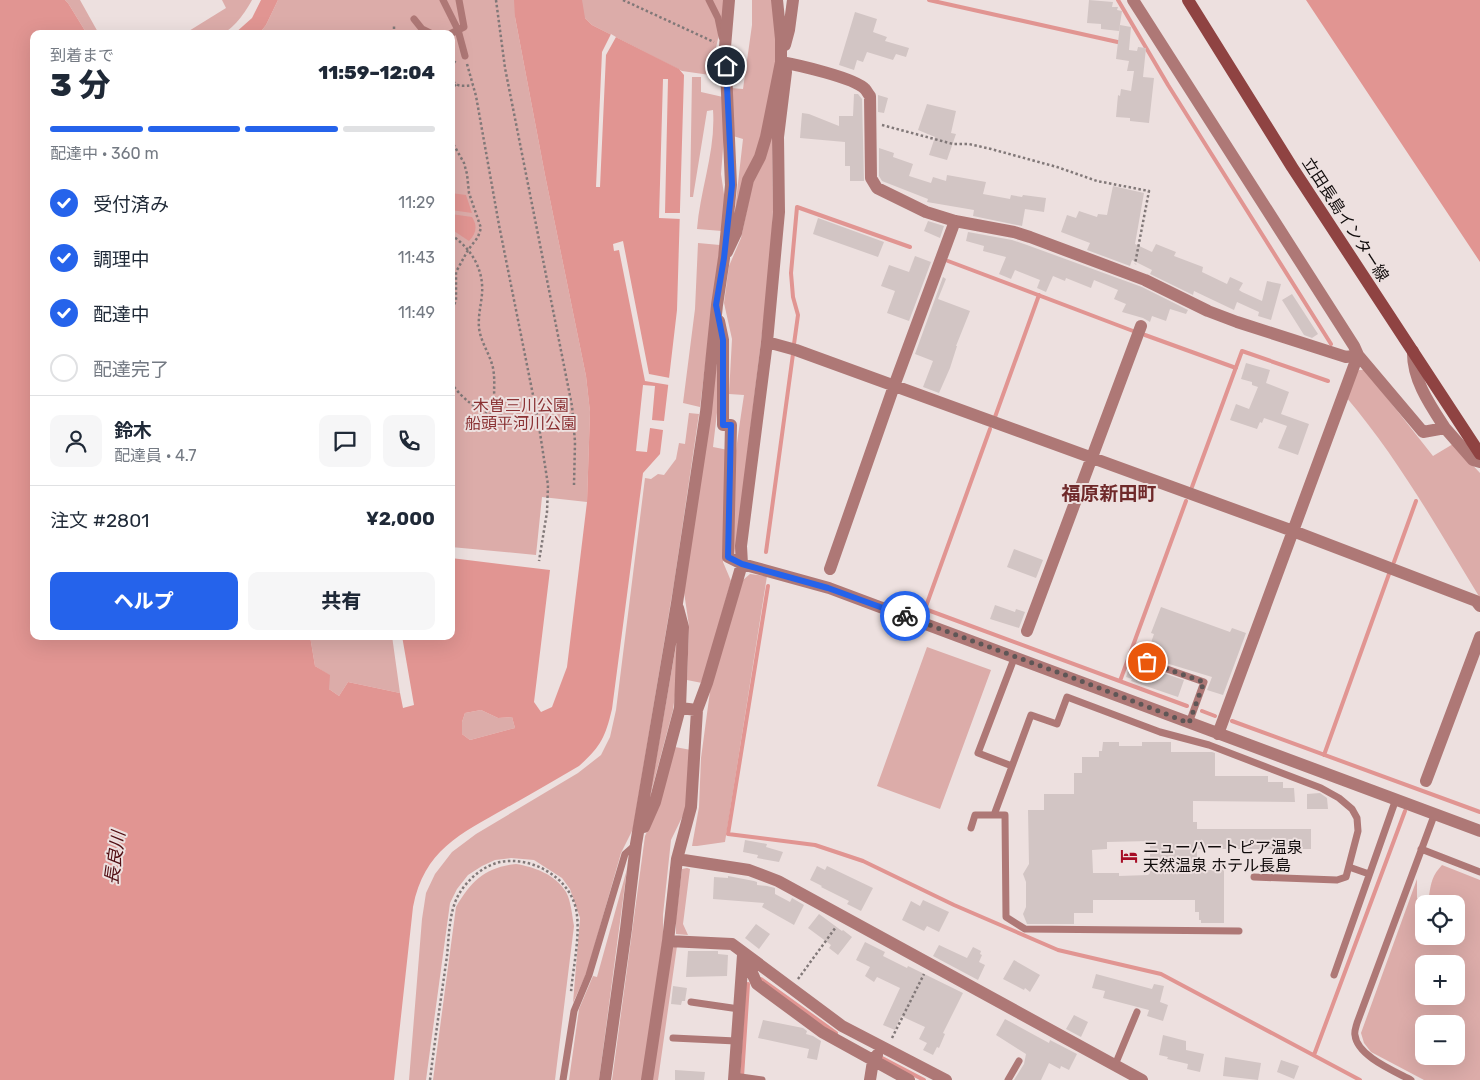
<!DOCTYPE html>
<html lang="ja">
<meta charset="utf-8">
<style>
:root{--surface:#fff;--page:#f6f6f7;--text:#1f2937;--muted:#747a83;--line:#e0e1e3;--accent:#2563eb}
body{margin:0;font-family:Rubik,"Noto Sans JP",sans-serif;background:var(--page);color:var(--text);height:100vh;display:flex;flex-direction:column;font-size:19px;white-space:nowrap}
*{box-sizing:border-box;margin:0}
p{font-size:16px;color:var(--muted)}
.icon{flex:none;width:28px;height:28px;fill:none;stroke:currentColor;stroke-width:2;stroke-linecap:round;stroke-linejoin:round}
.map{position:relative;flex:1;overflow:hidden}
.sheet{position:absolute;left:30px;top:30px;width:425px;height:610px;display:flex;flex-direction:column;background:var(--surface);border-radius:10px;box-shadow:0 5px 20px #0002}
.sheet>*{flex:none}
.buttons{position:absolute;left:1415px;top:895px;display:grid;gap:10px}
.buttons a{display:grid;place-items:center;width:50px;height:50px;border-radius:10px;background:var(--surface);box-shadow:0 5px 20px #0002;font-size:25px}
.pin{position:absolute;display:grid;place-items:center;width:42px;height:42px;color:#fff;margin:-21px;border:2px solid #fff;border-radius:50%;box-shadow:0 1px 5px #0007}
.courier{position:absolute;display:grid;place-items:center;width:50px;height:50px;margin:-25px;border:4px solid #2563eb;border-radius:50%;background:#fff;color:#222;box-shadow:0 1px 6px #0007}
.head em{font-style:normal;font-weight:800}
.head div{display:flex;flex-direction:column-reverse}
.head{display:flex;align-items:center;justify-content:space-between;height:85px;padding:0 20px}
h1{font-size:32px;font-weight:800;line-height:38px}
.bar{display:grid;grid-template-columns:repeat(4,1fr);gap:8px 5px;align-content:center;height:60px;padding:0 20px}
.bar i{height:6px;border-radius:4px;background:var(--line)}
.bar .selected{background:var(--accent)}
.bar p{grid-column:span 4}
.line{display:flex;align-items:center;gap:12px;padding:0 20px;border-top:1px solid var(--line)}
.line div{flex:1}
.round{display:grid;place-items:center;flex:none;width:52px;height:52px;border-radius:10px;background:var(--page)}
ol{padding:0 20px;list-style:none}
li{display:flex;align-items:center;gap:15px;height:55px}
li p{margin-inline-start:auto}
li .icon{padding:5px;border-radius:50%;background:var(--accent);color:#fff;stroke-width:4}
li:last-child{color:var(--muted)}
li i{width:28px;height:28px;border:2px solid var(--line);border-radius:50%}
.cta{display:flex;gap:10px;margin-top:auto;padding:10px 20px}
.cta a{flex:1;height:58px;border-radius:10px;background:var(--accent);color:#fff;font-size:20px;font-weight:800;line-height:58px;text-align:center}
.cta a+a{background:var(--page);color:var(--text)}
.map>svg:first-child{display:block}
.green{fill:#dcaca9;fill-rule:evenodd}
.water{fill:#e19592;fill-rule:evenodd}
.pier{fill:#ede0df}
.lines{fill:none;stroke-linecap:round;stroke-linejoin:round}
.stream{stroke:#e19592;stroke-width:4}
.building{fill:#d2c5c4;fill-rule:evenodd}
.path{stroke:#817878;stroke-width:2.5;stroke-dasharray:2.5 2.5;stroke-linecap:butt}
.lane{stroke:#ae7876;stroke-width:7}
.street{stroke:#ae7876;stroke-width:12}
.secondary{stroke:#8f4342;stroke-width:12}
.done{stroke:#5e5656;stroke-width:5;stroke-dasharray:0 9}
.route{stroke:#2563eb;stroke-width:6}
.labels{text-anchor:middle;stroke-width:4;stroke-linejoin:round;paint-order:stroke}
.street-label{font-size:16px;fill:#110c0c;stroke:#ede0df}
.park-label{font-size:16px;fill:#8a3133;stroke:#ede0df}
.poi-label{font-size:16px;fill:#110c0c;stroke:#ede0df;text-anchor:start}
.water-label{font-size:18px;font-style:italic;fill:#500d12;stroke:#ede0df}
.quarter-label{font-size:19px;font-weight:bold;fill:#6f292a;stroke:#ede0df}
</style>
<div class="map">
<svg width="1480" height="1080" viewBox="0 0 1480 1080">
<rect width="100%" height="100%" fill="#ede0df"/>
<!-- green -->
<path class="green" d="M65 0H80L99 34H87L68 3Z
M222 0H252C246 11 233 31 220 34 209 36 195 34 184 34L226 8Z
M278 0H723V16L710 75 682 71 592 25 585 18 515 17 545 175 586 376 590 412 587 502 542 497 536 555 451 547V34H259L266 25Z
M752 0H774L777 67 763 140 733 227 743 139 733 136 731 88 743 89 752 25Z
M692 77H701V92L723 97 724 136 721 174 725 201 722 231 697 229C700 190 716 150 713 110L707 111 693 197H690Z
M772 134 773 210 770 267 735 556C727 503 736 448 744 395L729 394 732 339 724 303 729 266 741 238 753 181Z
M698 243 720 245 700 407 683 403 695 309Z
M719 348 720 387 713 447 728 450 723 562 731 581 702 683 687 680 689 626 684 592Z
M1359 370H1365L1433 456 1453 444 1480 473V598C1438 529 1398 458 1346 397L1354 375Z
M689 413 699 414 674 583 633 829 621 853 587 972 573 1003 580 918 570 889 562 878 534 860 511 858 495 860 482 866 468 875 457 889 450 903 426 1080H409L422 919 426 893 435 874 452 852 476 834 578 773 601 755 610 737 616 710 645 478 651 479 658 474 664 475 676 459 679 443 685 444Z
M750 574 767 576 725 842 697 846H692L699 807 701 758 711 684 743 580Z
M678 634 679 665 673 710 649 800Z
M310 636H392L400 693 348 682 339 696 329 689V675L315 666Z
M927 647 991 670 940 809 877 786Z
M481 710 498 718 512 717 515 728 470 740 462 734V722L465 713Z
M675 747 691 750 688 805 671 840 663 915V937L643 1080H612L645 836 660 803Z
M516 864C534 867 555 874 566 892 571 901 572 915 574 926L555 1080H433L456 907C471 881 486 867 516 864Z
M1442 865 1480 880V1080H1424L1371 1052 1364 1043 1361 1033 1417 879V898L1428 902C1431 886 1430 878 1442 865ZM1424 904H1456V936H1424ZM1424 964H1456V996H1424ZM1424 1024H1456V1056H1424Z
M687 868 690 869 683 924 688 935 676 934V918L682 869Z
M627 869 599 1080H569L579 1009 593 976 597 977Z
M677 946 658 1080H649L669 949Z"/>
<!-- water -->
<path class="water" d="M0 0H65L68 3 87 34H34V636H310L315 666 330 675 329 689 339 696 348 682 400 693 403 708 414 705 402 636H451V558L550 570 534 702 541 712 552 707 567 667 587 502 590 412 586 376 545 175 515 17 514 0H582L585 18 592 25 679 69 684 75 677 310 664 421 652 420 655 386 643 385 636 451 647 452 650 428 663 430 660 454 643 473 612 709C605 738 601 746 579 766 555 780 531 794 506 808 460 834 424 850 413 907L394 1080H0ZM481 710 498 718 512 717 515 728 470 740 462 734V722L465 713Z
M261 0H278L266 25 259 34H234L252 18Z
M1306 0H1480V262Z
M451 193 466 195 472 213 451 210Z
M451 214 472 217C478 226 476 234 469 241L451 229Z"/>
<!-- pier -->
<path class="pier" d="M611 34 616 37 606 55 600 187H596L602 52Z
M663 79H668L665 213H681V219L659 218Z
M623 241 649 374 670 378 669 385 645 381 619 250 614 251 613 244Z"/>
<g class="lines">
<!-- stream -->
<path class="stream" d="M929 0 1122 43
M1118 0 1168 85 1331 344
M948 261 1133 331
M1145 335 1236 368
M794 344 798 315 793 297 791 273 797 207 910 247
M995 417 1039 295
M990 429 925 609 1187 706
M1192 487 1242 351 1328 381
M766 552 793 354
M1394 562 1416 501
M768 586 728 834 815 845 863 861 954 905 1058 950 1161 974 1360 1080
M1120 681 1186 501
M1202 711 1215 716
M1232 721 1480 812
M1324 755 1389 574
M761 979 836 1033
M1314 1055 1405 811
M882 1058 924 1080
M742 1077 748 984"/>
</g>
<!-- building -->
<path class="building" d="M1089 0 1113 2 1112 7H1118L1117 10 1122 11 1119 31 1101 29V24L1087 23Z
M855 12 877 19 873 32 887 37 885 41 909 48 906 57 896 54 893 60 867 52 863 62 857 60 854 70 839 65Z
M1120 25 1131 27 1129 50 1137 51 1138 47 1146 48 1143 77 1154 78 1149 123 1130 121V118L1116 117 1118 95 1120 96 1121 89 1131 91 1134 71H1127L1129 61 1116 59Z
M854 94H858L862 99 864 181H850V166H845V142L800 138 802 113 809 114 839 126V116H853Z
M878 95 888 98 884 113 878 112Z
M927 104 956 111 951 133 956 134 947 160 929 155 935 137 918 130Z
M879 148 894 153 893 157 913 164 909 176 931 183 933 177 946 181 947 175 986 182 983 194 1010 199 1011 195 1022 197 1023 195 1046 198 1044 212 1025 209 1022 226 973 216 974 210 927 202 928 199 882 181 879 176Z
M1113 186 1144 193 1135 244 1152 252 1156 244 1176 252 1174 256 1203 267 1202 272 1227 284 1230 277 1243 283 1239 290 1242 292 1262 301 1267 281 1281 284 1271 320 1258 316 1259 312 1237 302 1234 310 1194 291 1193 295 1150 274 1152 270 1132 260 1130 266 1087 250 1090 243 1061 232 1067 215 1076 218 1079 211 1097 217 1098 214 1107 215Z
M818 218 884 242 878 257 813 234Z
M928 221 944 226 940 238 924 231Z
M968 232 1012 240 1027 245 1142 287 1188 310 1186 314 1170 309 1166 321 1152 316 1150 322 1143 318 1122 312 1126 304 1114 299 1118 290 1094 280 1091 288 1066 278 1065 281 1053 276 1046 292 1037 288 1040 280 1015 270 1011 279 999 274 1006 257 983 251 984 246 966 241Z
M915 256 931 262 909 321 887 313 895 291 881 286 889 265 909 272Z
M943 277 946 279 938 299 970 311 956 346H957L950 368 939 393 923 387 933 361 915 354Z
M1292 294 1318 334 1312 338 1304 335 1282 300Z
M1246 363 1270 370 1266 383 1289 392 1281 414 1309 424 1298 455 1278 448 1287 426 1264 418 1262 423 1260 422 1257 429 1230 420 1236 404 1249 409 1258 387 1252 385V382L1241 379Z
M1014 549 1043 560 1036 578 1007 567Z
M995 605 1015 612 1016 609 1025 612 1019 628 990 619Z
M1161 607 1230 632 1232 628 1246 633 1223 695 1207 690 1212 677 1146 657 1154 634 1151 633Z
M1133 657 1142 660 1143 665 1145 667 1184 680 1178 697 1131 681 1132 679 1126 677Z
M1103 742H1119V746H1142V742H1171V752H1212L1215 753V776H1268V782H1283V788H1294L1295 802 1193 801V822H1197V829H1311V849H1197V870H1224V923H1201V920H1199V912H1195V900H1093V913H1074V924H1027L1023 914 1026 907V882L1023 874 1029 864 1028 810H1044V794H1074V773H1082V757H1099V751H1102ZM1150 841V873L1148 875 1119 876V873H1093L1092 850 1107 849V842Z
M1320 793 1327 798 1328 809H1307V794Z
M745 840 767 844 766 847 783 852 779 862 757 858 758 855 743 852Z
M817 866 825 870 827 866 873 888 861 911 847 904 849 901 821 887 822 886 810 880Z
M728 876 754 881 757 882V885L767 886 775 888V894L790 902 792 898 804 905 794 925 762 907 764 903 713 899 714 877 728 878Z
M923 900 949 912 939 932 927 926 924 931 902 920 911 901 920 906Z
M819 914 842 931 843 930 852 937 838 955 829 948 831 945 808 928Z
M756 924 770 934 759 949 745 938Z
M865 942 885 952 883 956 907 968 908 966 963 993 943 1033 945 1034 939 1048 937 1047 933 1055 923 1050 927 1043 919 1039 925 1027 901 1016 895 1030 883 1025 900 988 877 977 874 982 865 976 870 967 856 960Z
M939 945 967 958 973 947 981 951 980 954 982 955 979 962 985 965 978 980 933 956Z
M688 951H718V954L728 955 727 976 686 977Z
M1014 960 1040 975 1030 992 1025 988 1024 990 1003 979Z
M1096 974 1152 989 1154 984 1164 986 1160 1002 1168 1005 1163 1021 1147 1016 1149 1010 1103 998 1105 991 1092 988Z
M673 986 687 988 685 1001H682L681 1005 671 1004Z
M1074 1015 1088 1022 1081 1037 1066 1029Z
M1005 1019 1049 1043 1050 1040 1077 1054 1069 1070 1061 1066 1060 1069 1049 1063 1041 1080H1014L1024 1064 1026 1054 996 1035Z
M763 1020 803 1028 807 1031 806 1034 813 1036 821 1041 817 1060 807 1058 809 1049 758 1038Z
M1163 1035 1186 1041V1050L1204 1054 1200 1072 1187 1069 1188 1064 1167 1059 1168 1057 1159 1055Z
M1225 1057 1261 1063 1258 1080 1223 1076Z
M1281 1060 1299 1066 1294 1079 1277 1072Z
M675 1070 705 1072 704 1080H675Z"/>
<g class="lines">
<!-- path -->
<path class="path" d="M496 0 505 68 572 406 575 442 574 485
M623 0 714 42
M394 34V25
M467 64 476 96 499 225 538 420
M451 67 456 60
M451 77C455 88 463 86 473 85
M451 90 456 84
M882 125 953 144H969L991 149 1057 167 1097 181 1149 191 1135 264
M451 140 464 163 467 174 469 193 481 228 478 237 468 250 456 272V300L451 313
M451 235C471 248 484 269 482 294 481 305 478 316 479 328 481 343 490 354 493 368 497 390 489 394 502 417
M451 383C477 418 499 416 538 420L548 485 547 512 539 561
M798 979 836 927
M892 1038 924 974
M430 1080C435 1039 441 998 447 956 449 936 449 911 459 894 468 879 483 866 500 862 532 856 569 877 576 909 581 934 573 967 571 992"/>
<!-- lane -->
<path class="lane" d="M443 0 458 30 465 56
M709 0 718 18 722 37
M414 19 422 29 432 34
M450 34 464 27 459 0
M1147 662 1204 682 1189 723
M1012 766 978 753 1015 656
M994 815 1031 715 1057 724 1067 697 1160 732 1209 745 1321 788 1339 798 1352 809 1357 818 1358 831 1346 877 1337 880 1254 877
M971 828 975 815H1005L1006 917 1025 929 1239 931
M1421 849 1480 872
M1349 867 1369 874
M1334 975 1396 799
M691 1002 739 1009
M673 1038 736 1041
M1115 1065 1137 1012
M734 1076 762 1080
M563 1080 574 1011 589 975 625 854 634 846
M1008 1080 1019 1061
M1411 1080C1394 1071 1357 1056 1355 1035 1354 1032 1356 1027 1357 1023L1435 813"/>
<!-- street -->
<path class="street" d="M1133 0 1354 346 1358 355 1423 432 1445 428 1473 460 1480 462
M785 45 789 30 793 0
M727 252 736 233 748 180 760 157 766 137 781 62C798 65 855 78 865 89 867 91 868 94 870 96L871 178 877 188 926 212 955 221 1014 232 1030 237 1145 280 1208 311 1237 322 1346 357 1358 355
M719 321 723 340V425H731L728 557 742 564 741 546 767 342 779 212 778 137 786 72 781 62V39L777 0
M767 342 796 350 1293 531 1476 601 1480 606
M1413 351C1412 379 1430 405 1445 428
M830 569 894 386 955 221
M678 608 683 627 680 708 697 710 707 683 742 564 829 588 1480 831
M1027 631 1141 326
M1218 734 1358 355
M1426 781 1480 637
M644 827 655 802 680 708
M677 859 749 870 778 881 1142 1080
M668 941 732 944 842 1026 946 1080
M744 955 757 984 822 1032 909 1080
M605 1080 626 929 636 844 677 603 706 412 717 305 724 258 731 185 725 47 729 0
M647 1080 668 941 677 859 691 807 697 710
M734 1080 743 955
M870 1080 873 1061 877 1055"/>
<!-- secondary -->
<path class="secondary" d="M1188 0 1292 167 1480 454"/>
</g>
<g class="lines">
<!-- done -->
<path class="done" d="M905 616 1076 679 1189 723 1204 682 1147 662"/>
<!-- route -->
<path class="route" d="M726 66 732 185 724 258 716 305 723 340V425H731L728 557 742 564 828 588 905 616"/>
</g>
<!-- icons -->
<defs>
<g id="hotel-bare" transform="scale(1.35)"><path d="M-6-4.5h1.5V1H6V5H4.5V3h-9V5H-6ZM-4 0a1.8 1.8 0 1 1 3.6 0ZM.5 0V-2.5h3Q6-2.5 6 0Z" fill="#a60c25" stroke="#ede0df" stroke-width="2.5" paint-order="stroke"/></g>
</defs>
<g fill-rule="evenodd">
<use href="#hotel-bare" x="1129" y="856"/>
</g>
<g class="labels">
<!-- street labels -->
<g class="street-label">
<text transform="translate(1346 219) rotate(57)" y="6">立田長島インター線</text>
</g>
<!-- park labels -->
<g class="park-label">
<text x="521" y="411">木曽三川公園<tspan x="521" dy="18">船頭平河川公園</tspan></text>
</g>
<!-- poi labels -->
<g class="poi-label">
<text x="1143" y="853">ニューハートピア温泉<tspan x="1143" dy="18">天然温泉 ホテル長島</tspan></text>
</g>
<!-- water labels -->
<g class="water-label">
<text transform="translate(115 858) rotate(-82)" y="6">長良川</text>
</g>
<!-- quarter labels -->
<g class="quarter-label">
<text x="1109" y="500">福原新田町</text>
</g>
</g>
</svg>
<div class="buttons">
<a><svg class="icon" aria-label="locate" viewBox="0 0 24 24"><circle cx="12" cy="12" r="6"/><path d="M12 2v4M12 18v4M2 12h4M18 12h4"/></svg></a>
<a>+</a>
<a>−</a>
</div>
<div class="pin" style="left:1147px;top:662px;background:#ea580c"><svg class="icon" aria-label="bag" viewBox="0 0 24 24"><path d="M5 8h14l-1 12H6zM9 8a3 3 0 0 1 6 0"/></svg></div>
<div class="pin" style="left:726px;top:66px;background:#1f2937"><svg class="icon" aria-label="home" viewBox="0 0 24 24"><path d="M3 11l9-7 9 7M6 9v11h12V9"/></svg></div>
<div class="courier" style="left:905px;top:616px"><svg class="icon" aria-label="bike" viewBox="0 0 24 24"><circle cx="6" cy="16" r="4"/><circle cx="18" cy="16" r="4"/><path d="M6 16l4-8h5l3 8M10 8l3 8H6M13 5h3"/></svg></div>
<section class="sheet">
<div class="head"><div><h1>3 分</h1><p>到着まで</p></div><em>11:59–12:04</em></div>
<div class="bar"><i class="selected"></i><i class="selected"></i><i class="selected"></i><i></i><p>配達中 · 360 m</p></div>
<ol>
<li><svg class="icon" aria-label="check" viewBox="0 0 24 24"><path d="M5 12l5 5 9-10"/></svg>受付済み<p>11:29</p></li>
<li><svg class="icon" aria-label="check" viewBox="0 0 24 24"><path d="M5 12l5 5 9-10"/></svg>調理中<p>11:43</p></li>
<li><svg class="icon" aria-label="check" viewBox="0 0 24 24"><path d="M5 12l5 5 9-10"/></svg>配達中<p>11:49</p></li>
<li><i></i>配達完了</li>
</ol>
<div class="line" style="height:90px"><a class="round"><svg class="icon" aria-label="person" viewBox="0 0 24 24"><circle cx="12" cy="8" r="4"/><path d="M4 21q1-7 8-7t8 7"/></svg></a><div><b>鈴木</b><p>配達員 · 4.7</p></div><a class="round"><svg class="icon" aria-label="chat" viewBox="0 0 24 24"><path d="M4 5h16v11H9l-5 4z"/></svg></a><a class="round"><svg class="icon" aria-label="phone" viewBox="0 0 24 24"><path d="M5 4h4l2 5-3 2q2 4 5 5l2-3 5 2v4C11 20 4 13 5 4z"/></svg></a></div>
<div class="line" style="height:65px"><div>注文 #2801</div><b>¥2,000</b></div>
<div class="cta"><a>ヘルプ</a><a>共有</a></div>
</section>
</div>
